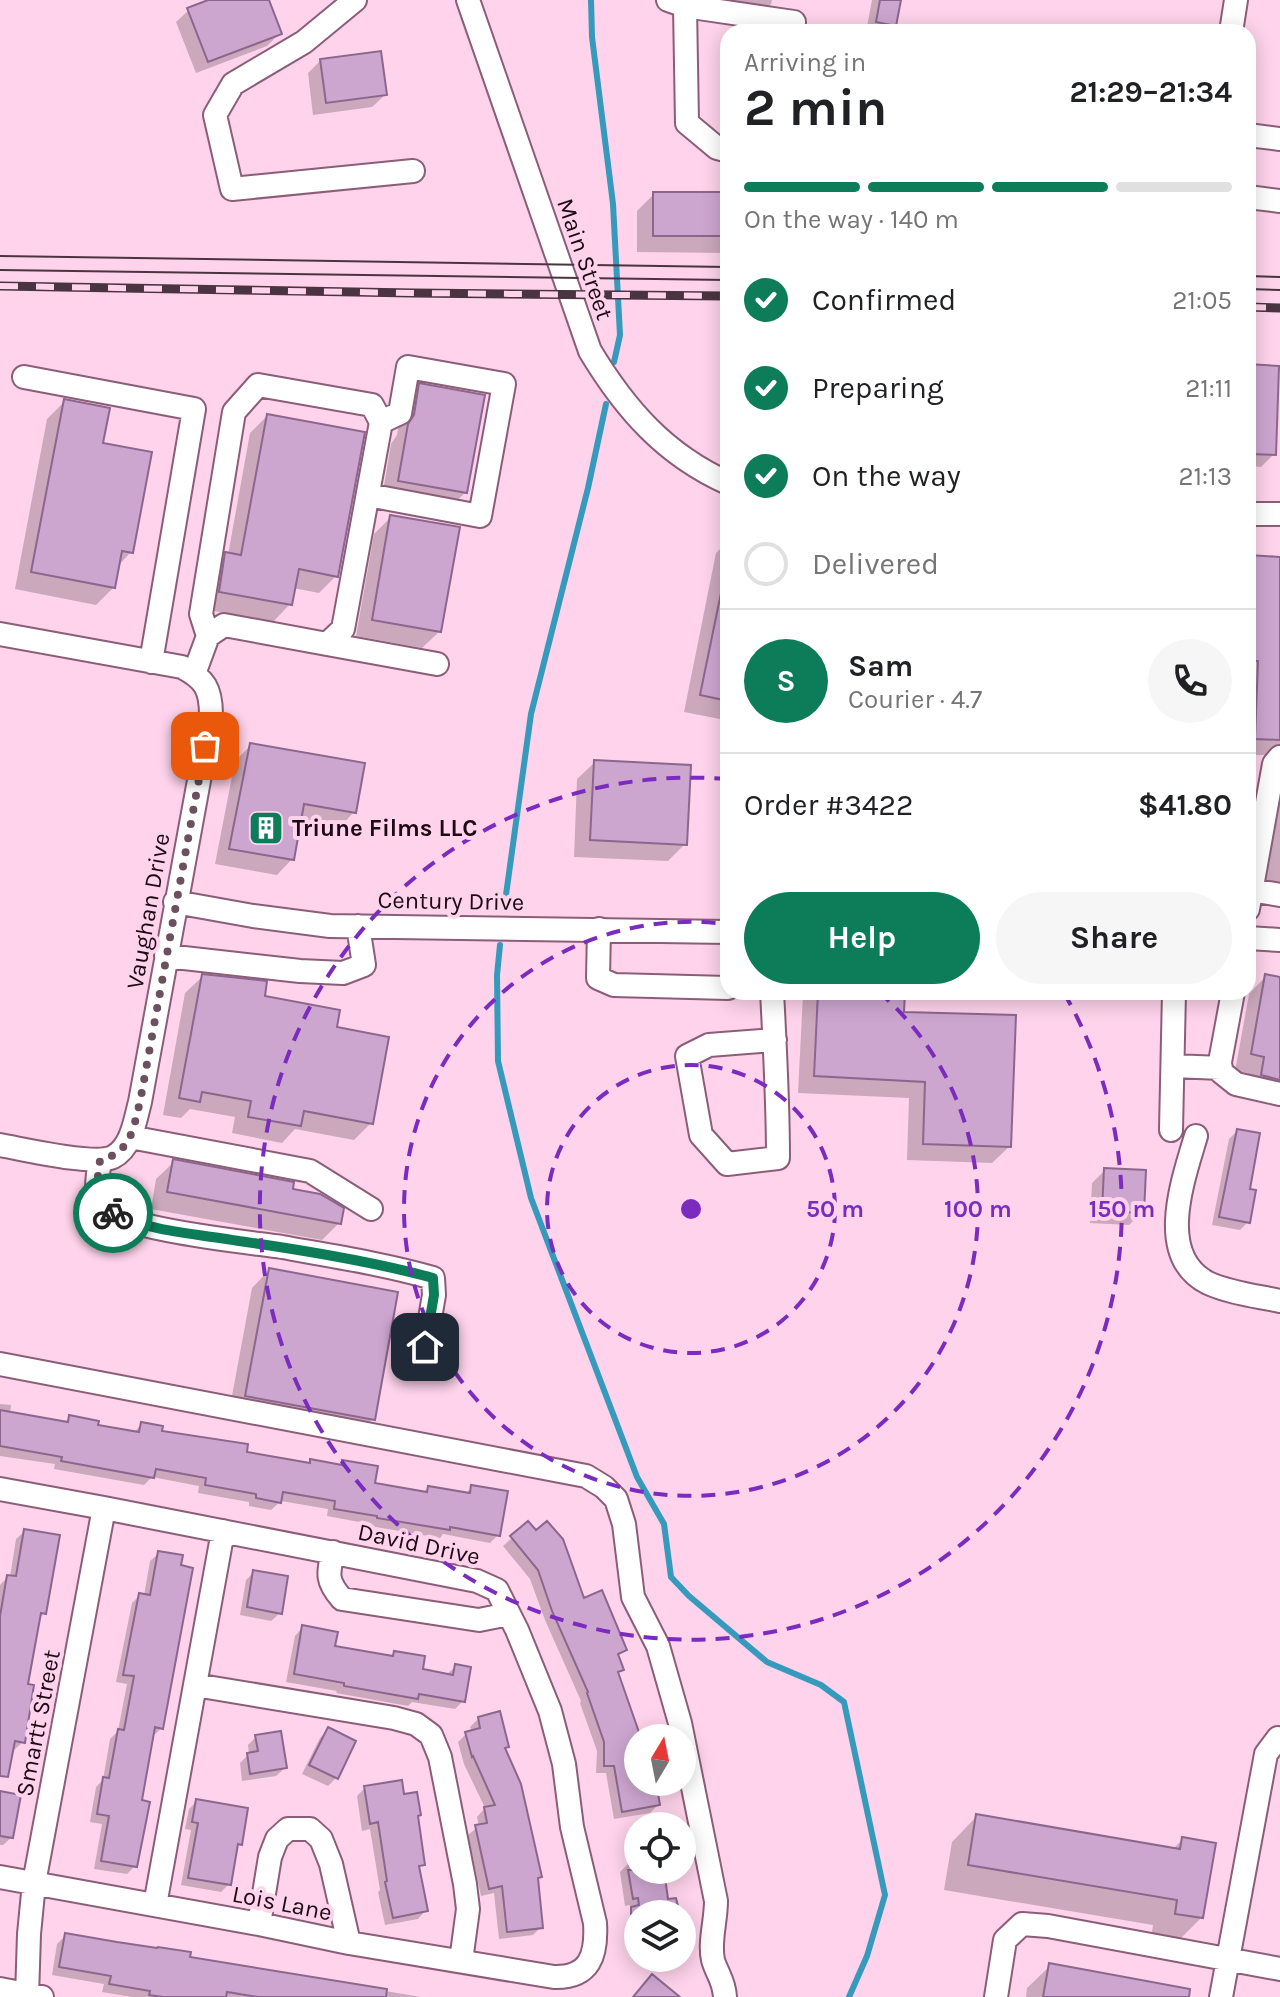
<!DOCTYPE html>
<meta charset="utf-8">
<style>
:root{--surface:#fff;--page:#f6f6f6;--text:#202124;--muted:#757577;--line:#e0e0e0;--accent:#0d7c58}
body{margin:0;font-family:Karla,sans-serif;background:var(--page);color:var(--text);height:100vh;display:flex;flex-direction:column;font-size:30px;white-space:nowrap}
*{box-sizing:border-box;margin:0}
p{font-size:26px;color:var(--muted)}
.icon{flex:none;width:44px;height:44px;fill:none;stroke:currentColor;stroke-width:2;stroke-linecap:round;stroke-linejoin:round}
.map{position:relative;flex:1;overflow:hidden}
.side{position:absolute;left:720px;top:24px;width:536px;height:976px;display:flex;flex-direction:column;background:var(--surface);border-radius:24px;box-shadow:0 4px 20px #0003}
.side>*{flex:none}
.needle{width:52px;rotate:10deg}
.fabs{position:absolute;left:624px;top:1724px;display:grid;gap:16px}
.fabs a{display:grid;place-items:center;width:72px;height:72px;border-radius:50%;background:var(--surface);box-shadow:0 4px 20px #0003;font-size:40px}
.pin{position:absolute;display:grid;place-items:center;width:68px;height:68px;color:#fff;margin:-34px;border-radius:16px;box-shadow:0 4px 12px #0006}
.courier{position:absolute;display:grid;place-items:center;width:80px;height:80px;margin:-40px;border:6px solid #0d7c58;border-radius:50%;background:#fff;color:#222;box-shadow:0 2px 10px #0007}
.head em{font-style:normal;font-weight:700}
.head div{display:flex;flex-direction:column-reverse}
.head{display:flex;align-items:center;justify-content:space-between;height:136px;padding:0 24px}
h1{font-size:52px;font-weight:700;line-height:60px}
.bar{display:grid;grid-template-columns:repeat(4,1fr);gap:12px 8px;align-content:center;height:96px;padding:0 24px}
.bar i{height:10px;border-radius:6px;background:var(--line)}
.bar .on{background:var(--accent)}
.bar p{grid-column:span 4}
.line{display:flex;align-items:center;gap:20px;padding:0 24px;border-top:2px solid var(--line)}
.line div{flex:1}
.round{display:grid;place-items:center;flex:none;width:84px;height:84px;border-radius:42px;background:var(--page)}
ol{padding:0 24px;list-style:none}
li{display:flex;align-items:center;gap:24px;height:88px}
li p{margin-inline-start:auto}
li .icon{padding:8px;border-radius:50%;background:var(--accent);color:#fff;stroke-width:4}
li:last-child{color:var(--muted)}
li i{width:44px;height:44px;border:4px solid var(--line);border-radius:50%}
.primary-button{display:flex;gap:16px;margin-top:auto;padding:16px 24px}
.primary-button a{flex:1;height:92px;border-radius:48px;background:var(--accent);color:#fff;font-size:32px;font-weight:700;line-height:92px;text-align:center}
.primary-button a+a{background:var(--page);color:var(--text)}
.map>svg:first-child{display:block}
.shadow{fill:#0003}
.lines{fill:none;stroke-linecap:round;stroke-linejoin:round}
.stream{stroke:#359abb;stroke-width:6}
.building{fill:#cda6d0;stroke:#8b678e;stroke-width:2}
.minor-casing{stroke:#8c5d78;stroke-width:26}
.minor{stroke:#fff;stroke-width:22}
.tram{stroke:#4b3442;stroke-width:2}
.rail-casing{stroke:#4b3442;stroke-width:9}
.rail{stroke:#fed3eb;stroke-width:6;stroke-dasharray:18;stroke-linecap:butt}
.done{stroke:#6b5060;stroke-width:8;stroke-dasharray:0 14.4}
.route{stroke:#0d7c58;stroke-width:10}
.ring{fill:none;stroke:#7b2cbf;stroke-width:4;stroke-dasharray:14 10}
.labels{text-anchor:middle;stroke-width:8;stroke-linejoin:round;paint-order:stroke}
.street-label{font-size:24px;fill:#1c0a15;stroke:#fed3eb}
.poi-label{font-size:24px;font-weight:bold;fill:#1c0a15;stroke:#fed3eb;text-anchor:start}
.centre{fill:#7b2cbf;stroke:#fed3eb;stroke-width:4}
.ring-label{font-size:24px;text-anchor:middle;font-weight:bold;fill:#7b2cbf;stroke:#fed3eb;stroke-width:8;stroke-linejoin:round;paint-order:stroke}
</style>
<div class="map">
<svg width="1280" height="1997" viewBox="0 0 1280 1997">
<rect width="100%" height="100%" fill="#fed3eb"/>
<!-- shadow -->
<path class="shadow" d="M214 0H267L280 33 267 46 196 73 176 22 189 10Z
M729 0H772L771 4 758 17 727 12Z
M872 0H899L894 25 887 32H866Z
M321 60 385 95 372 107 313 115 308 73Z
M654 194H728V253L637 252V211Z
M1248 366 1274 454 1261 467 1248 466Z
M420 385 466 492 448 509 382 497 391 444 397 435 403 403Z
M64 402 101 445 131 552 118 566 114 587 96 605 15 589 47 419Z
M267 416 336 576 319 593 293 588 290 604 273 622 203 609 209 572 228 555 250 433Z
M391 517 440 631 422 648 356 636 374 534Z
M728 541V717L725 720 684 712 716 553Z
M1248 557 1280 559V755H1248Z
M251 745 354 812 339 828 299 821 292 859 277 875 215 864 235 761Z
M595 762 685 844 668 861 574 857 577 779Z
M728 774V845H721L725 776Z
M1280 779V884L1254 880Z
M203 976 262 998 334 1029 371 1123 354 1140 295 1129 282 1143 232 1133 235 1117 190 1109 181 1118 163 1115 185 993Z
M1266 976 1280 979V1104L1245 1092 1248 1073 1235 1071 1249 994Z
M804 992H903L902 1014 1010 1146 992 1163 907 1160 909 1098 798 1093 803 994Z
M1237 1131 1248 1191V1222L1240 1230 1212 1225 1229 1139Z
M174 1162 291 1190 339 1223 322 1240 151 1209 156 1179Z
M1105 1170 1142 1212 1129 1225 1090 1223 1092 1183Z
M269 1270 373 1419 356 1436 229 1412 252 1288Z
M0 1404 11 1405 10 1413 64 1423 70 1417 96 1427 133 1433 142 1424 160 1432 245 1453 308 1464 311 1461 339 1466 343 1462 373 1484 423 1493 428 1488 465 1494 472 1487 498 1535 490 1543 443 1534 440 1538 370 1526V1524L327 1516 328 1509 281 1501 271 1510 249 1506V1502L198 1493 199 1486 152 1477 144 1485 54 1469 55 1464 0 1456Z
M528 1524 583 1600 625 1650 617 1657 622 1669 617 1674 639 1738 638 1782H654L658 1805 650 1813 614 1819 606 1773H596L597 1751 580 1703 581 1701 545 1620 530 1579 503 1546Z
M25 1531 44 1613 38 1620 26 1686 23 1742 14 1750 11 1749 0 1757V1585L8 1577H10L16 1539Z
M159 1553 162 1728 153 1736H151L140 1802 135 1866 127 1874 94 1869 102 1824 90 1822 96 1787 103 1780 110 1739 118 1731 127 1684 116 1682 132 1603 140 1595 144 1596 150 1561Z
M254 1572 280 1613 271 1621 240 1615 246 1580Z
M303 1627 333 1648 389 1658 394 1653 421 1671 446 1675 456 1666 463 1701 455 1709 412 1702 408 1706 336 1693 337 1691 286 1682 295 1636Z
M479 1718 507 1746 503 1750 540 1876 536 1880 541 1927 533 1935 499 1939 494 1893 481 1896 468 1835 479 1826 477 1817 485 1808 464 1764 458 1742 466 1734 472 1732 470 1727Z
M328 1730 336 1778 328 1786 302 1774 320 1738Z
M256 1737 285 1768 276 1776 242 1781 240 1763 249 1754 248 1745Z
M365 1788 403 1796 416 1817 423 1864 418 1869 426 1910 418 1919 385 1925 378 1892 380 1890 370 1829 362 1831 357 1796Z
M0 1793 12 1837 3 1845H0Z
M197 1801 240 1844 235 1849 229 1884 221 1892 181 1885 191 1830 185 1829 189 1809Z
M977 1816 1173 1849 1183 1839 1202 1917 1176 1943 1151 1939 1153 1925 944 1890 952 1842Z
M638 1863V1870H662L667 1902 678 1914H638V1947L630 1905 625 1906 620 1872 628 1864Z
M66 1935 188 1958 421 1997H132L102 1992 104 1984 52 1975 57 1944Z
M1050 1966 1178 1997H1026L1027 1988Z"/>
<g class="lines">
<!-- stream -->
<path class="stream" d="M591 0 592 37 613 204 620 335 614 362
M505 902 531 714 588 488 606 404
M500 945 497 975 498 1061 531 1198 637 1477 664 1524 671 1577 689 1596 767 1662 821 1685 844 1702 885 1895 867 1956 849 1997"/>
</g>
<!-- building -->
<path class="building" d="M208 0H269L282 34 208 62 187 8Z
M880 0H901L896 26 876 22Z
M381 51 387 95 326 103 320 59Z
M653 192H728V236H653Z
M1248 364 1279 366 1276 455 1248 454Z
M419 383 485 395 467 493 398 481 408 424 414 415Z
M64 399 110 408 103 443 152 452 133 553 122 551 115 588 31 572Z
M267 414 365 432 338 577 299 569 292 605 219 592 225 552 241 555Z
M390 515 460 527 441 632 372 620Z
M1248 555 1280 557V740L1255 739 1258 661H1248Z
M721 593 728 594V701L700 695Z
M250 743 365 763 356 813 304 804 294 860 229 849Z
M594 760 691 765 687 845 590 840Z
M202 974 267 981 265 996 340 1010 337 1027 389 1037 373 1124 304 1111 301 1126 248 1117 251 1101 202 1092 200 1102 179 1098Z
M1265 974 1280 977V1080L1261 1075 1264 1057 1251 1054Z
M818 992H905L904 1012 1016 1015 1011 1147 923 1144 925 1082 814 1076Z
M1237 1129 1260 1133 1250 1189 1256 1190 1250 1223 1219 1217Z
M173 1159 294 1182 293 1189 320 1194 344 1208 341 1224 167 1192Z
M1104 1168 1146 1170 1144 1213 1102 1211Z
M269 1268 398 1292 375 1420 245 1396Z
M0 1410 68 1422 69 1415 99 1421 98 1425 139 1432 141 1422 163 1426 162 1431 248 1444 247 1452 310 1463V1459L342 1465V1460L378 1466 375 1483 427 1492 428 1486 470 1493 471 1485 508 1491 500 1536 450 1527V1530L377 1518V1516L334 1509 335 1501 283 1492 281 1503 256 1498V1494L205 1485 206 1478 156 1469 154 1478 61 1461 62 1457 0 1446Z
M528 1521 536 1530 547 1521 563 1539 584 1598 602 1590 627 1650 618 1654 624 1670 618 1672 641 1738H638V1782H656L660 1805 622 1812 614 1766H604V1742L587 1693 588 1692 552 1611 538 1570 510 1536Z
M24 1529 60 1535 46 1614 41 1613 28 1684 34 1685 25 1743 15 1741 8 1777 0 1776V1616L7 1575 16 1576Z
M158 1551 183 1555 181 1565 193 1568 163 1729 155 1727 142 1800 150 1802 137 1867 101 1861 109 1816 97 1814 103 1777 109 1778 118 1729 124 1730 134 1676 123 1675 139 1593 150 1595Z
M253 1570 288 1576 282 1614 247 1607Z
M302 1625 338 1632 335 1646 393 1656 394 1651 425 1656 423 1669 453 1675 455 1664 471 1667 465 1702 419 1694 418 1699 344 1686V1683L294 1674Z
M500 1711 509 1747 505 1748 521 1784 542 1877 538 1878 543 1928 507 1932 502 1886 489 1889 475 1825 487 1823 484 1807 495 1805 473 1756 472 1757 465 1732 480 1728 478 1717Z
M328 1727 356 1741 338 1779 309 1765Z
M281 1731 287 1768 250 1774 247 1753 258 1751 255 1735Z
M402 1780 404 1794 417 1792 421 1815 418 1816 425 1865 419 1866 428 1911 393 1918 385 1882 387 1881 378 1822 370 1824 364 1786Z
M0 1791 21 1795 13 1838 0 1836Z
M196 1799 248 1808 242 1845 238 1844 231 1885 188 1878 198 1823 192 1822Z
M976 1814 1180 1849 1182 1837 1216 1843 1203 1918 1175 1914 1177 1900 968 1865Z
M628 1870H664L668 1899 676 1898 680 1914H631V1907L639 1905 638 1898 633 1899Z
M65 1933 117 1942 157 1948 158 1947 191 1952 190 1957 387 1989 386 1997H258L227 1992 226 1997H163L149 1995 150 1991 109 1984 111 1976 59 1967Z
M1049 1963 1190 1989 1189 1997H1043Z
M652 1974 680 1997H633Z"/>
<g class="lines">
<!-- minor casing -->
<g class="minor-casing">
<path id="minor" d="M355 0 304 42 233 84 215 115 232 189 413 171
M468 0 590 351C625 409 665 455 728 483
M668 0 685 6 687 123 717 148 728 151
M685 6 794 22
M1231 32 1236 0
M1248 135 1280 139
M1248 197 1280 201
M24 377 194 409 151 662
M368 495 480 516 504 384 408 367 400 413 381 422
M1248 514H1280
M0 634 182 667C205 679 211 689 211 715L140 1102C135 1120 132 1147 113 1157 94 1166 23 1149 0 1145
M327 644 437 664
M194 674 208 636 224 625 327 644 343 629 381 422 372 405 258 385 234 412 201 614 208 636
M1251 890 1280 895
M175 902 253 916 330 926 728 932
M1248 909 1274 764 1280 757
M599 929 598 978 614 985 728 988
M1248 938 1280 940
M166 956 300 971 343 973 364 965 358 926
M772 992C775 1047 778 1103 778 1158L727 1164 701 1135 687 1056 709 1045 775 1040
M1233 992 1220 1062 1221 1072 1236 1084 1280 1094
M1173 1066 1221 1068
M1171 1130 1174 992
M1196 1136C1183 1180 1155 1256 1208 1283 1230 1293 1257 1296 1280 1301
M130 1137 310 1171 371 1209
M100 1160C98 1176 93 1193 104 1207 121 1230 249 1242 282 1247 332 1256 384 1264 433 1278L434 1295 425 1347
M0 1364 586 1476 604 1487 616 1499 624 1524 633 1597 658 1646 680 1723 716 1901C716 1921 709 1942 713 1960 717 1974 724 1980 725 1997
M0 1489 104 1508 477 1581 497 1590 517 1630 550 1711 564 1764 572 1827 595 1923C597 1955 590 1978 554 1977L349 1943 259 1924 0 1877
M333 1552C328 1574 326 1581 342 1599L479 1620 509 1614
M195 1685 394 1718 416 1724 431 1735 440 1757 465 1884 468 1909 461 1961
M155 1905 223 1531
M259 1924 270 1857 277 1839 288 1829H310L321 1839 331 1864 349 1943
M0 1989 42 1997
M27 1997 29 1934 34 1883 104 1508
M996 1997 1005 1940 1022 1924 1048 1926 1280 1969
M1221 1997 1266 1754 1278 1738 1280 1739"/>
</g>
<!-- minor -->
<use href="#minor" class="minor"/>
<!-- tram -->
<path class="tram" d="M0 256 728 267
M0 270 728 280
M1248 276 1280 277
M1248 289 1280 290"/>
<!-- rail casing -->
<g class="rail-casing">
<path id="rail" d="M0 286 413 293 728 296
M1248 307 1280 308"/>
</g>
<!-- rail -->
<use href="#rail" class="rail"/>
</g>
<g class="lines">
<!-- done -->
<path class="done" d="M113 1213C91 1203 98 1180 100 1160 131 1153 133 1129 140 1102L205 746"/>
<!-- route -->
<path class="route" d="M113 1213C150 1232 198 1234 239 1241 302 1250 371 1261 433 1278L434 1295 425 1347"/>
</g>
<!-- distance rings -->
<g class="ring">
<circle cx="691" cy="1209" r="144"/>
<path d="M879 992A287 287 0 1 1 726 924"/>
<path d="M1064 993A431 431 0 1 1 725 779"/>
</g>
<!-- icons -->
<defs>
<g id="building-square" transform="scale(1.8)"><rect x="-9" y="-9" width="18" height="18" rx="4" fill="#0d7c58" stroke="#fed3eb"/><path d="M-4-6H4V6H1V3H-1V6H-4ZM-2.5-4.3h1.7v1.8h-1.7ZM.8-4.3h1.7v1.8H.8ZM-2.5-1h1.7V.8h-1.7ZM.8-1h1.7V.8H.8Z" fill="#fff"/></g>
</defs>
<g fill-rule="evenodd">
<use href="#building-square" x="266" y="828"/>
</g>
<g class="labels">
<!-- street labels -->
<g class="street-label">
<text transform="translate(585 259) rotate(71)" y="8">Main Street</text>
<text transform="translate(451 901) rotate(1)" y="8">Century Drive</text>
<text transform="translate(148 911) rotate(-80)" y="8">Vaughan Drive</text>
<text transform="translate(419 1544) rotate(12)" y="8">David Drive</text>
<text transform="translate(38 1723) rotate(-79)" y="8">Smartt Street</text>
<text transform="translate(282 1903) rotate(11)" y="8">Lois Lane</text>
</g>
<!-- poi labels -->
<g class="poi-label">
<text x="292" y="836">Triune Films LLC</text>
</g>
</g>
<circle cx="691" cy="1209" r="12" class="centre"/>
<g class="ring-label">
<text x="835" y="1217">50 m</text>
<text x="978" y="1217">100 m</text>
<text x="1122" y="1217">150 m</text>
</g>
</svg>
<div class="fabs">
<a><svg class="needle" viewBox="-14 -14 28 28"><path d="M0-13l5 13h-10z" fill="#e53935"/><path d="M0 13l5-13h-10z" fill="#757577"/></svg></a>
<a><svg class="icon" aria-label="locate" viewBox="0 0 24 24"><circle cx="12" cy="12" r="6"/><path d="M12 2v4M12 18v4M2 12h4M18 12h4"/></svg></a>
<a><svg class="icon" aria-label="layers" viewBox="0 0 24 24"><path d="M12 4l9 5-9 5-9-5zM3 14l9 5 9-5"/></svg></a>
</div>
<div class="pin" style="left:205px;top:746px;background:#ea580c"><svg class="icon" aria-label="bag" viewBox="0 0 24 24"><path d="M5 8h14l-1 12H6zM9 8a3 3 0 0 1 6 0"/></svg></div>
<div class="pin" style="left:425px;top:1347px;background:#1f2937"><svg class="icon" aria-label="home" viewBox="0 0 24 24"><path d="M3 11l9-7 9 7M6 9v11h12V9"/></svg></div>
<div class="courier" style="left:113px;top:1213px"><svg class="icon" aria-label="bike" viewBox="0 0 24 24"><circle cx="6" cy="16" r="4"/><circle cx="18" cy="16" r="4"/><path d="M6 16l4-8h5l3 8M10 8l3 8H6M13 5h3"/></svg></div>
<section class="side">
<div class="head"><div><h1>2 min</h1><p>Arriving in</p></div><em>21:29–21:34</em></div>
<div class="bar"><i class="on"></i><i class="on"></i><i class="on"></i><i></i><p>On the way · 140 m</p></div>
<ol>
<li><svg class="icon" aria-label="check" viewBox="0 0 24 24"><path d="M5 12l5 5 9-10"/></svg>Confirmed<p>21:05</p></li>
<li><svg class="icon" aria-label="check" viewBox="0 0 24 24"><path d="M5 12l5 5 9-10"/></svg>Preparing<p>21:11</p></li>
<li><svg class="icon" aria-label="check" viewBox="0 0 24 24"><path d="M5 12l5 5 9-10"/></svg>On the way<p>21:13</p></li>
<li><i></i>Delivered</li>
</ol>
<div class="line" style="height:144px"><b class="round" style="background:var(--accent);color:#fff">S</b><div><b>Sam</b><p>Courier · 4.7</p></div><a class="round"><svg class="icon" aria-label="phone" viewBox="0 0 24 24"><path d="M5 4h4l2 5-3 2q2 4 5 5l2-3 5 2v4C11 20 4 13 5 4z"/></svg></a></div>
<div class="line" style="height:104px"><div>Order #3422</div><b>$41.80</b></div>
<div class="primary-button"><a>Help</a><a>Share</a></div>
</section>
</div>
